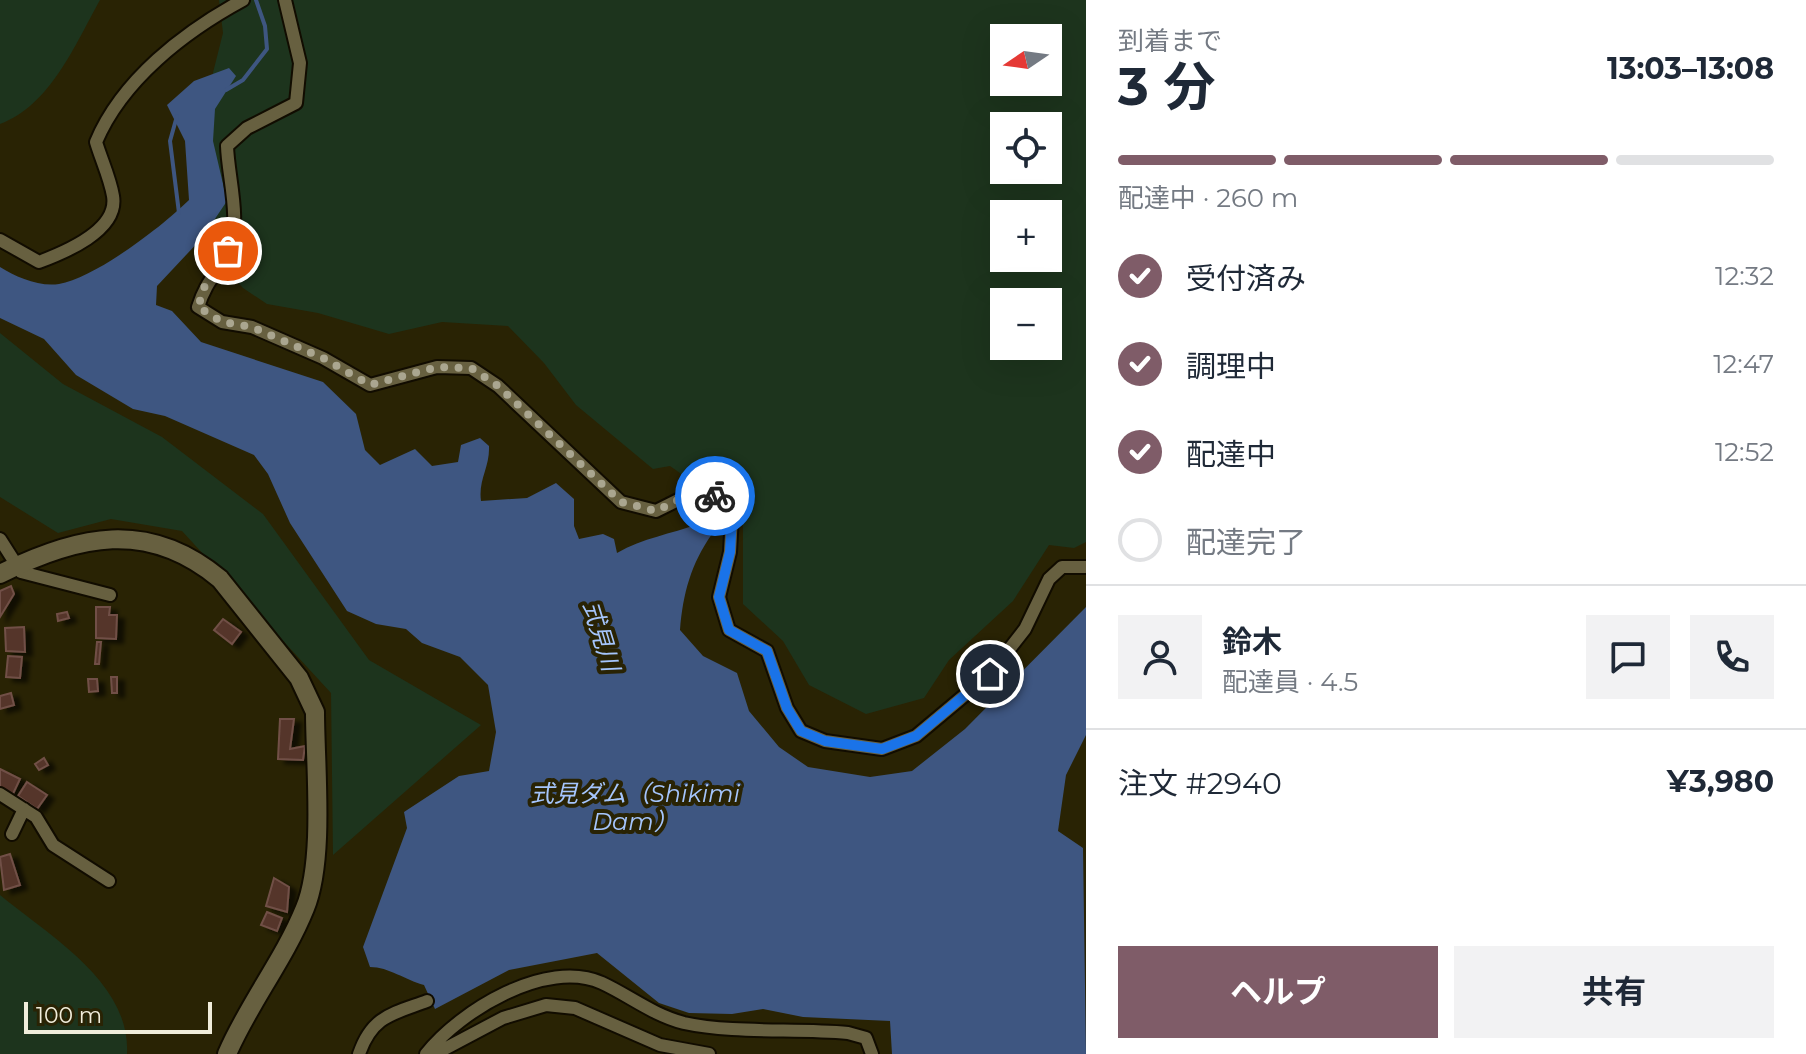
<!DOCTYPE html>
<html lang="ja">
<meta charset="utf-8">
<style>
:root{--surface:#fff;--page:#f2f2f3;--text:#1f2937;--muted:#747a83;--line:#e0e1e3;--accent:#7f5c68}
body{margin:0;font-family:Montserrat,"Noto Sans JP",sans-serif;background:var(--page);color:var(--text);height:100vh;display:flex;flex-direction:column;font-size:30px;white-space:nowrap}
*{box-sizing:border-box;margin:0}
p{font-size:26px;color:var(--muted)}
.icon{flex:none;width:44px;height:44px;fill:none;stroke:currentColor;stroke-width:2;stroke-linecap:round;stroke-linejoin:round}
.map{position:relative;flex:1;overflow:hidden}
.panel{display:flex;flex-direction:column;background:var(--surface);width:720px}
.panel>*{flex:none}
.needle{width:52px;rotate:257deg}
.buttons{position:absolute;left:990px;top:24px;display:grid;gap:16px}
.buttons a{display:grid;place-items:center;width:72px;height:72px;border-radius:0px;background:var(--surface);box-shadow:0 8px 32px #0002;font-size:40px}
.scale{position:absolute;left:24px;bottom:20px;width:188px;box-sizing:border-box;padding-left:8px;border:4px solid #f0eddb;border-top:0;font-size:22px;line-height:28px;white-space:nowrap;color:#f0eddb;-webkit-text-stroke:6px #292304;paint-order:stroke}
.pin{position:absolute;display:grid;place-items:center;width:68px;height:68px;color:#fff;margin:-34px;border:4px solid #fff;border-radius:50%;box-shadow:0 2px 8px #0007}
.courier{position:absolute;display:grid;place-items:center;width:80px;height:80px;margin:-40px;border:6px solid #1a73e8;border-radius:50%;background:#fff;color:#222;box-shadow:0 2px 10px #0007}
.head em{font-style:normal;font-weight:700}
.head div{display:flex;flex-direction:column-reverse}
.head{display:flex;align-items:center;justify-content:space-between;height:136px;padding:0 32px}
h1{font-size:52px;font-weight:700;line-height:60px}
.bar{display:grid;grid-template-columns:repeat(4,1fr);gap:12px 8px;align-content:center;height:96px;padding:0 32px}
.bar i{height:10px;border-radius:6px;background:var(--line)}
.bar .current{background:var(--accent)}
.bar p{grid-column:span 4}
.line{display:flex;align-items:center;gap:20px;padding:0 32px;border-top:2px solid var(--line)}
.line div{flex:1}
.round{display:grid;place-items:center;flex:none;width:84px;height:84px;border-radius:0px;background:var(--page)}
ol{padding:0 32px;list-style:none}
li{display:flex;align-items:center;gap:24px;height:88px}
li p{margin-inline-start:auto}
li .icon{padding:8px;border-radius:50%;background:var(--accent);color:#fff;stroke-width:4}
li:last-child{color:var(--muted)}
li i{width:44px;height:44px;border:4px solid var(--line);border-radius:50%}
.cta{display:flex;gap:16px;margin-top:auto;padding:16px 32px}
.cta a{flex:1;height:92px;border-radius:0px;background:var(--accent);color:#fff;font-size:32px;font-weight:700;line-height:92px;text-align:center}
.cta a+a{background:var(--page);color:var(--text)}
main{display:flex;flex:1;min-height:0}
.map>svg:first-child{display:block}
.green{fill:#1d341d;fill-rule:evenodd}
.water{fill:#3e5681}
.lines{fill:none;stroke-linecap:round;stroke-linejoin:round}
.stream{stroke:#3e5681;stroke-width:4}
.building{fill:#54352b;stroke:#715046;stroke-width:2;filter:url(#shadow)}
.street-casing{stroke:#110c00;stroke-width:16}
.secondary-casing{stroke:#110c00;stroke-width:22}
.street{stroke:#676040;stroke-width:12}
.secondary{stroke:#676040;stroke-width:18}
.done{stroke:#aaa690;stroke-width:8;stroke-dasharray:0 14.4}
.route{stroke:#1a73e8;stroke-width:10}
.labels{text-anchor:middle;stroke-width:8;stroke-linejoin:round;paint-order:stroke}
.water-label{font-size:24px;font-style:italic;fill:#a5c5fc;stroke:#292304}
</style>
<main>
<div class="map">
<svg width="1086" height="1054" viewBox="0 0 1086 1054">
<defs>
<filter id="shadow"><feDropShadow dx="7" dy="4" stdDeviation="2" flood-color="#0009"/></filter>
</defs>
<rect width="100%" height="100%" fill="#292304"/>
<!-- green -->
<path class="green" d="M0 0H100C76 43 50 106 0 124Z
M219 0H1086V542L1074 548 1049 545 1013 601 949 660 924 698 866 714 809 685 783 641 743 604V490L690 480 670 466 653 469 576 405 544 363 508 326 442 322 389 334 318 313 267 304 243 288 221 264 196 208 192 156 223 33ZM1004 38H1048V82H1004ZM1004 126H1048V170H1004ZM1004 214H1048V258H1004ZM1004 302H1048V346H1004Z
M0 333 63 384 162 437 263 514 369 660 481 725 333 855 331 693 182 531 111 519 58 533 0 497Z
M0 895C48 935 131 982 127 1054H0Z"/>
<!-- water -->
<path class="water" d="M229 68 236 76 215 109 213 141 227 201 202 238 157 286 156 305 172 311 201 342 323 382 356 414 365 450 380 465 415 449 432 466 458 462 461 445 480 438 489 446C490 467 478 480 481 501L527 498 556 483 574 499V526L579 539 603 534 614 539 617 553C643 538 671 534 698 524L712 534C691 564 683 593 680 630L703 656 737 673 749 711 779 747 808 767 870 777 912 771 965 729 1086 607V735L1066 775 1058 831 1083 848 1086 1054H892L890 1021 803 1017 763 1009 732 1014 689 1013 659 1003 597 953 509 970 435 1009 424 985C405 980 389 967 370 967L363 947 407 828 404 812 459 776 489 771 496 732 488 685 460 657 422 643 406 629 376 624 347 611 290 523 268 474 254 455 165 416 133 409 76 375 44 339 0 318V267C16 277 39 287 59 284 95 278 163 226 189 200L185 141 167 105 194 81Z"/>
<g class="lines">
<!-- stream -->
<path class="stream" d="M226 90 243 80 267 49 265 26 256 0
M177 116 170 141 179 213"/>
</g>
<!-- building -->
<path class="building" d="M11 586 14 594 0 617V591Z
M96 607H110L109 615H117L116 639 96 638Z
M67 612 69 618 58 621 57 614Z
M223 619 241 632 232 644 214 630Z
M24 627 25 652 6 651 5 628Z
M97 642H101L99 664H95Z
M8 656 22 657 20 678 6 677Z
M111 677H117V693H112Z
M88 679H97L98 691 89 692Z
M11 693 14 705 0 709V696Z
M280 719H294L290 749 305 746 303 760 278 759Z
M44 758 48 765 39 770 35 764Z
M0 769 20 779 12 796 0 790Z
M27 782 47 795 37 809 18 796Z
M10 854 20 885 4 890 0 857Z
M274 878 289 887 287 912 266 906Z
M267 912 282 918 277 931 261 925Z"/>
<g class="lines">
<!-- street casing -->
<g class="street-casing">
<path id="street" d="M285 0 300 63 296 103 247 128 227 146C228 178 242 221 228 252 218 272 206 281 198 307L222 322 252 327 323 358 370 385 437 367 471 368 498 386 621 502 656 511 684 497 715 496 732 516 730 552 719 597 729 630 767 651 787 708 801 731 825 741 882 749 916 736 990 674 1025 629 1049 579 1062 567H1086
M0 240 39 262C63 253 119 231 113 196 110 178 101 159 96 142 122 80 184 32 243 0
M0 539 21 572 110 595
M0 794 36 817 53 845 109 881
M12 834 24 809
M359 1054C372 1016 392 1014 427 1001
M426 1054C460 1011 546 958 602 983 630 996 653 1015 684 1023 734 1034 796 1028 848 1033L866 1038 872 1054
M435 1054 503 1018 546 1005 575 1008 660 1045 709 1054"/>
</g>
<!-- secondary casing -->
<g class="secondary-casing">
<path id="secondary" d="M0 574C78 535 148 519 220 579L299 678 315 712C315 766 325 859 305 908 284 960 249 1003 227 1054"/>
</g>
<!-- street -->
<use href="#street" class="street"/>
<!-- secondary -->
<use href="#secondary" class="secondary"/>
</g>
<g class="lines">
<!-- done -->
<path class="done" d="M228 251 206 282 198 307 222 322 252 327 323 358 370 385 437 367 471 368 498 386 621 502 656 511 684 497 715 496"/>
<!-- route -->
<path class="route" d="M715 496 732 516 730 552 719 597 729 630 767 651 787 708 801 731 825 741 882 749 916 736 990 674"/>
</g>
<g class="labels">
<!-- water labels -->
<g class="water-label">
<text transform="translate(601 636) rotate(73)" y="8">式見川</text>
<text x="635" y="802">式見ダム（Shikimi<tspan x="635" dy="28">Dam）</tspan></text>
</g>
</g>
</svg>
<div class="buttons">
<a><svg class="needle" viewBox="-14 -14 28 28"><path d="M0-13l5 13h-10z" fill="#e53935"/><path d="M0 13l5-13h-10z" fill="#747a83"/></svg></a>
<a><svg class="icon" aria-label="locate" viewBox="0 0 24 24"><circle cx="12" cy="12" r="6"/><path d="M12 2v4M12 18v4M2 12h4M18 12h4"/></svg></a>
<a>+</a>
<a>−</a>
</div>
<div class="scale">100 m</div>
<div class="pin" style="left:228px;top:251px;background:#ea580c"><svg class="icon" aria-label="bag" viewBox="0 0 24 24"><path d="M5 8h14l-1 12H6zM9 8a3 3 0 0 1 6 0"/></svg></div>
<div class="pin" style="left:990px;top:674px;background:#1f2937"><svg class="icon" aria-label="home" viewBox="0 0 24 24"><path d="M3 11l9-7 9 7M6 9v11h12V9"/></svg></div>
<div class="courier" style="left:715px;top:496px"><svg class="icon" aria-label="bike" viewBox="0 0 24 24"><circle cx="6" cy="16" r="4"/><circle cx="18" cy="16" r="4"/><path d="M6 16l4-8h5l3 8M10 8l3 8H6M13 5h3"/></svg></div>
</div>
<section class="panel">
<div class="head"><div><h1>3 分</h1><p>到着まで</p></div><em>13:03–13:08</em></div>
<div class="bar"><i class="current"></i><i class="current"></i><i class="current"></i><i></i><p>配達中 · 260 m</p></div>
<ol>
<li><svg class="icon" aria-label="check" viewBox="0 0 24 24"><path d="M5 12l5 5 9-10"/></svg>受付済み<p>12:32</p></li>
<li><svg class="icon" aria-label="check" viewBox="0 0 24 24"><path d="M5 12l5 5 9-10"/></svg>調理中<p>12:47</p></li>
<li><svg class="icon" aria-label="check" viewBox="0 0 24 24"><path d="M5 12l5 5 9-10"/></svg>配達中<p>12:52</p></li>
<li><i></i>配達完了</li>
</ol>
<div class="line" style="height:144px"><a class="round"><svg class="icon" aria-label="person" viewBox="0 0 24 24"><circle cx="12" cy="8" r="4"/><path d="M4 21q1-7 8-7t8 7"/></svg></a><div><b>鈴木</b><p>配達員 · 4.5</p></div><a class="round"><svg class="icon" aria-label="chat" viewBox="0 0 24 24"><path d="M4 5h16v11H9l-5 4z"/></svg></a><a class="round"><svg class="icon" aria-label="phone" viewBox="0 0 24 24"><path d="M5 4h4l2 5-3 2q2 4 5 5l2-3 5 2v4C11 20 4 13 5 4z"/></svg></a></div>
<div class="line" style="height:104px"><div>注文 #2940</div><b>¥3,980</b></div>
<div class="cta"><a>ヘルプ</a><a>共有</a></div>
</section>
</main>
